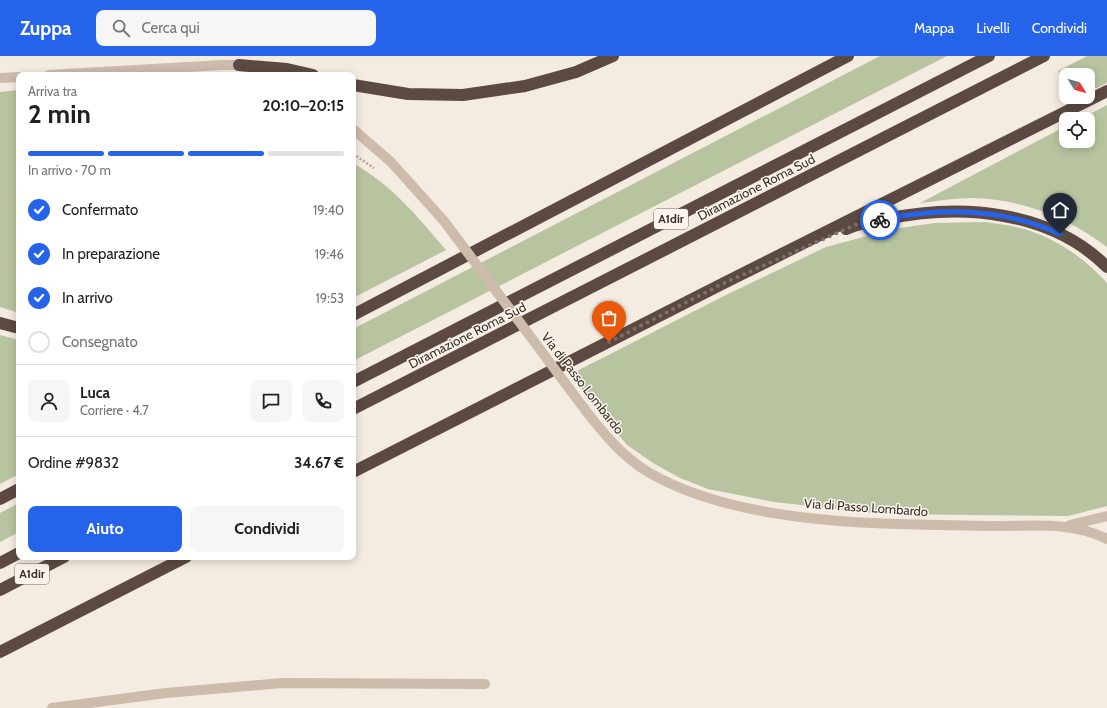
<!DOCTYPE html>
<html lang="it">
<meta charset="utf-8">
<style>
:root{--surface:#fff;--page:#f6f6f6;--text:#202124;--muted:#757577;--line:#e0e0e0;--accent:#2563eb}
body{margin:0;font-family:Cabin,sans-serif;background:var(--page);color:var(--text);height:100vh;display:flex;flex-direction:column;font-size:15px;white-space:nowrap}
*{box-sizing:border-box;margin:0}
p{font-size:13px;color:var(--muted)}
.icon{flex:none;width:22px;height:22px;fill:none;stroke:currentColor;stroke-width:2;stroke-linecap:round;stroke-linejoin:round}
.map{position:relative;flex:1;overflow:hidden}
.sheet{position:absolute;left:16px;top:16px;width:340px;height:488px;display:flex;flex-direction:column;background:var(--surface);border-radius:8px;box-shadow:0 2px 10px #0003}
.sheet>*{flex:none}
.needle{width:26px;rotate:127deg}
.controls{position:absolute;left:1059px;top:12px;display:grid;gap:8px}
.controls a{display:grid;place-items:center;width:36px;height:36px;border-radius:8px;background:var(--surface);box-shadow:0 2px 10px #0003;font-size:20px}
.pin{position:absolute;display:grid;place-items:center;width:34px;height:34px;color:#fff;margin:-41px -17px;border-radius:50% 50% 50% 0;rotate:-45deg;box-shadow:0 0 4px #0007}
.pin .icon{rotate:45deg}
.courier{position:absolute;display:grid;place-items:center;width:40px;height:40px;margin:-20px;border:3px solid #2563eb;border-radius:50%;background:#fff;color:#222;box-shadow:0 1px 5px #0007}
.head em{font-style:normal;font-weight:700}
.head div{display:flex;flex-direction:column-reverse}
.head{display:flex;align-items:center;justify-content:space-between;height:68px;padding:0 12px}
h1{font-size:26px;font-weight:700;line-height:30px}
.bar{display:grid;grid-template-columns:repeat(4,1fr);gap:6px 4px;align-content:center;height:48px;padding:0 12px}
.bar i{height:5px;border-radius:3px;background:var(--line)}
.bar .selected{background:var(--accent)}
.bar p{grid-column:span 4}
.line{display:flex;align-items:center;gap:10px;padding:0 12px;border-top:1px solid var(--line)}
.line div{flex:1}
.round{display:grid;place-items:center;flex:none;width:42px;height:42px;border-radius:8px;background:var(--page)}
ol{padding:0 12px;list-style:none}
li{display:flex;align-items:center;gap:12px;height:44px}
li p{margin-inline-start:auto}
li .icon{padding:4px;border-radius:50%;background:var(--accent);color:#fff;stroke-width:4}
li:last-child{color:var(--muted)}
li i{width:22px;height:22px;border:2px solid var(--line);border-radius:50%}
.action{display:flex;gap:8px;margin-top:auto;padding:8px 12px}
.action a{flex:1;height:46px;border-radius:8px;background:var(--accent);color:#fff;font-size:16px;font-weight:700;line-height:46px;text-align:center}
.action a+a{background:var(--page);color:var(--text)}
header{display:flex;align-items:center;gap:24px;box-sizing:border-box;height:56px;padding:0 20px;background:var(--accent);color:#fff}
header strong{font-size:19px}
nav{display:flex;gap:22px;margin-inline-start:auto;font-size:14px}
.search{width:280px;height:36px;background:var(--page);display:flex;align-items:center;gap:10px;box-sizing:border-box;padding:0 14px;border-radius:8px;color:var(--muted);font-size:15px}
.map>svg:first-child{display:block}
.green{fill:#b8c4a0}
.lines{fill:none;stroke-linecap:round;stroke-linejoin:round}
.path{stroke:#b9a596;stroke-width:2.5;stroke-dasharray:2 2;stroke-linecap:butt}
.minor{stroke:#cdbbac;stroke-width:10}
.highway{stroke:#5c4a42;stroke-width:12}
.minor-bridge{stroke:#cdbbac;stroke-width:10}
.done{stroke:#7c716b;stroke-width:4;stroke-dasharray:0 7.2}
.route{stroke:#2563eb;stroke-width:5}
.labels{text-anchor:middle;stroke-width:3;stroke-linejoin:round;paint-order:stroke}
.shield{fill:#fbf5ee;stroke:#756b66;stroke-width:1}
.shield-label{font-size:12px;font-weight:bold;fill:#3b302b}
.street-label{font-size:13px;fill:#3b302b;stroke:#fbf5ee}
</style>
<header>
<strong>Zuppa</strong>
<div class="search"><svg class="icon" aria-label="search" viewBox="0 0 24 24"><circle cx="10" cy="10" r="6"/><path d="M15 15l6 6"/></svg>Cerca qui</div>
<nav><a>Mappa</a><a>Livelli</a><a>Condividi</a></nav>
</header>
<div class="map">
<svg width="1107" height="652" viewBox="0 0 1107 652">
<rect width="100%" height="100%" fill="#f4ebe1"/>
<!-- green -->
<path class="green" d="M880 0H947L353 305V273Z
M1087 0H1107V27L1088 36V19H1066V30L1058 15Z
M19 34V257L0 251V36Z
M1107 49V191C1067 161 1022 143 972 142 955 142 937 145 920 147L1066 70V85H1088V63H1080Z
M353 107C393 130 417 160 446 194L353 242Z
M986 166C997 168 1009 169 1020 172 1052 180 1084 201 1107 227V450L1068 460 882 458 774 446 708 433 680 422 653 407 627 389 593 349 571 318 724 240 826 191 893 173 935 167Z
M0 279 19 284V418L0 428Z
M19 447V476L0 486V457Z"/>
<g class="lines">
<!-- path -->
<path class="path" d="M353 98 374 112"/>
<!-- minor -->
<path class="minor" d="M49 19 222 9H239L260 19
M0 22 19 21
M353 73 391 106 444 165
M586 355C604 378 623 401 648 416 740 470 884 468 988 470 1028 471 1070 464 1107 483
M1070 469 1107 460
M52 652 166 637 282 627 485 628"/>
<!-- highway -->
<path class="highway" d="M239 9 287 13 313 19
M353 29 408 38 463 39 525 30 576 16 613 0
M846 173C859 167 873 165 887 163 962 147 1051 155 1107 211
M353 259 848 0
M0 267 19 272
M353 326 989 0
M353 353 1044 0
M353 416 722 228 1107 35
M0 443 19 433
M0 507 19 497
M0 534 64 501
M0 596 186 501"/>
<!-- minor-bridge -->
<path class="minor-bridge" d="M444 165 586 355"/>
</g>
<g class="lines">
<!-- done -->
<path class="done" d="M609 286 722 228 855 169 880 164"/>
<!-- route -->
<path class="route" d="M880 164C941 151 1003 152 1060 178"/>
</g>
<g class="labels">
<!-- shield labels -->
<g class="shield">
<rect x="654" y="153" width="34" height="20" rx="3"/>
<rect x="15" y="508" width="34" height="20" rx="3"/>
</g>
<g class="shield-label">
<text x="671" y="167">A1dir</text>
<text x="32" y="522">A1dir</text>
</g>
<!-- street labels -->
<g class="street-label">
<text transform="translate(756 131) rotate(-27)" y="5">Diramazione Roma Sud</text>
<text transform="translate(467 279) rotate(-27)" y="5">Diramazione Roma Sud</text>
<text transform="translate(583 327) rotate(52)" y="5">Via di Passo Lombardo</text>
<text transform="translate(866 451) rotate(4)" y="5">Via di Passo Lombardo</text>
</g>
</g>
</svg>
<div class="controls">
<a><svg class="needle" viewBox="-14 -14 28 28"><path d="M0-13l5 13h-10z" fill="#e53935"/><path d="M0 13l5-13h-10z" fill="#757577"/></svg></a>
<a><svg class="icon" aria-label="locate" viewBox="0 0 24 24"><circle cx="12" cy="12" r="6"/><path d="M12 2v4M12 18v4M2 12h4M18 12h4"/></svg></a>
</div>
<div class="pin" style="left:609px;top:286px;background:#ea580c"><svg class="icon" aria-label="bag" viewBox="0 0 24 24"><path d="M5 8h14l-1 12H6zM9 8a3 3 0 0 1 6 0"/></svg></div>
<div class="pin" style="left:1060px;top:178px;background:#1f2937"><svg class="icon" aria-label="home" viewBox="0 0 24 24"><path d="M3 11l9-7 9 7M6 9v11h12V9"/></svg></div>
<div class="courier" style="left:880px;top:164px"><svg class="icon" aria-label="bike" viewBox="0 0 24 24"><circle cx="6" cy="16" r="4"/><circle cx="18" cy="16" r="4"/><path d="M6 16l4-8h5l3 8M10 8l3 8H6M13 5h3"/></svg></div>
<section class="sheet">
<div class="head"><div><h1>2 min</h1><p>Arriva tra</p></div><em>20:10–20:15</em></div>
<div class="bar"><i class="selected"></i><i class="selected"></i><i class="selected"></i><i></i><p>In arrivo · 70 m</p></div>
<ol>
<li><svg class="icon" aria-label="check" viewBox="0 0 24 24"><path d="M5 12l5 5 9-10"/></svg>Confermato<p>19:40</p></li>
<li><svg class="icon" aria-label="check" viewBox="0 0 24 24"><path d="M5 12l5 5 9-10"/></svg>In preparazione<p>19:46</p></li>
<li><svg class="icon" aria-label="check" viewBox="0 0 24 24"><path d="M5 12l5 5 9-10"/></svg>In arrivo<p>19:53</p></li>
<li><i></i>Consegnato</li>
</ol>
<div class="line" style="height:72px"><a class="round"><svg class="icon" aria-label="person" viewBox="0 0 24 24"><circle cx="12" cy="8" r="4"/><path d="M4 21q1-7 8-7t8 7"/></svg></a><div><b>Luca</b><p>Corriere · 4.7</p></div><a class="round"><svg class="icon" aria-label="chat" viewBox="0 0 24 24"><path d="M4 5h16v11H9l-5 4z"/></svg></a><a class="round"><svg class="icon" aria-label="phone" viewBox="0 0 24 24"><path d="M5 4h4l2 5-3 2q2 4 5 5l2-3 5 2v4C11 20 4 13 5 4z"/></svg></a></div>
<div class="line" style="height:52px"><div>Ordine #9832</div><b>34.67 €</b></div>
<div class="action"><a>Aiuto</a><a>Condividi</a></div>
</section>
</div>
